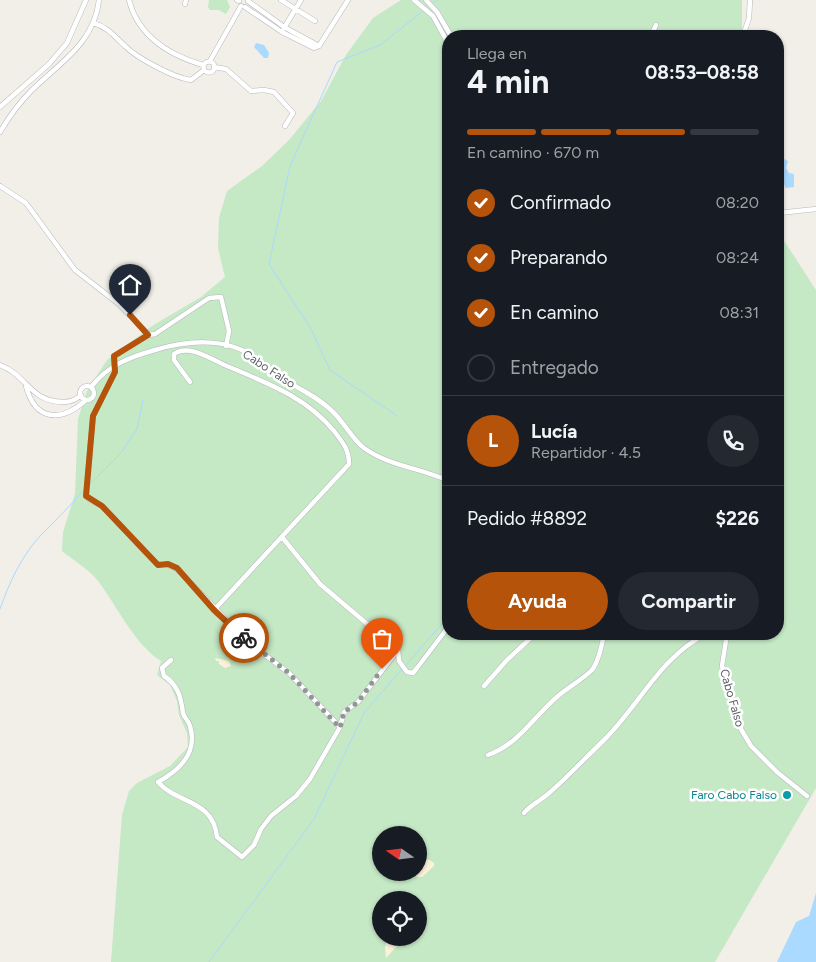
<!DOCTYPE html>
<html lang="es">
<meta charset="utf-8">
<style>
:root{--surface:#171b24;--page:#242831;--text:#f1f3f6;--muted:#9ea1a6;--line:#363941;--accent:#b45309}
body{margin:0;font-family:Figtree,sans-serif;background:var(--page);color:var(--text);height:100vh;display:flex;flex-direction:column;font-size:19px;white-space:nowrap}
*{box-sizing:border-box;margin:0}
p{font-size:16px;color:var(--muted)}
.icon{flex:none;width:28px;height:28px;fill:none;stroke:currentColor;stroke-width:2;stroke-linecap:round;stroke-linejoin:round}
.map{position:relative;flex:1;overflow:hidden}
.drawer{position:absolute;left:442px;top:30px;width:342px;height:610px;display:flex;flex-direction:column;background:var(--surface);border-radius:20px;box-shadow:0 1px 4px #0004}
.drawer>*{flex:none}
.needle{width:32px;rotate:284deg}
.controls{position:absolute;left:372px;top:826px;display:grid;gap:10px}
.controls a{display:grid;place-items:center;width:55px;height:55px;border-radius:50%;background:var(--surface);box-shadow:0 1px 4px #0004;font-size:25px}
.pin{position:absolute;display:grid;place-items:center;width:42px;height:42px;color:#fff;margin:-51px -21px;border-radius:50% 50% 50% 0;rotate:-45deg;box-shadow:0 0 5px #0007}
.pin .icon{rotate:45deg}
.courier{position:absolute;display:grid;place-items:center;width:50px;height:50px;margin:-25px;border:4px solid #b45309;border-radius:50%;background:#fff;color:#222;box-shadow:0 1px 6px #0007}
.overview em{font-style:normal;font-weight:700}
.overview div{display:flex;flex-direction:column-reverse}
.overview{display:flex;align-items:center;justify-content:space-between;height:85px;padding:0 25px}
h1{font-size:32px;font-weight:700;line-height:38px}
.bar{display:grid;grid-template-columns:repeat(4,1fr);gap:8px 5px;align-content:center;height:60px;padding:0 25px}
.bar i{height:6px;border-radius:4px;background:var(--line)}
.bar .on{background:var(--accent)}
.bar p{grid-column:span 4}
.line{display:flex;align-items:center;gap:12px;padding:0 25px;border-top:1px solid var(--line)}
.line div{flex:1}
.round{display:grid;place-items:center;flex:none;width:52px;height:52px;border-radius:26px;background:var(--page)}
ol{padding:0 25px;list-style:none}
li{display:flex;align-items:center;gap:15px;height:55px}
li p{margin-inline-start:auto}
li .icon{padding:5px;border-radius:50%;background:var(--accent);color:#fff;stroke-width:4}
li:last-child{color:var(--muted)}
li i{width:28px;height:28px;border:2px solid var(--line);border-radius:50%}
.action{display:flex;gap:10px;margin-top:auto;padding:10px 25px}
.action a{flex:1;height:58px;border-radius:30px;background:var(--accent);color:#fff;font-size:20px;font-weight:700;line-height:58px;text-align:center}
.action a+a{background:var(--page);color:var(--text)}
.map>svg:first-child{display:block}
.green{fill:#c5e8c5;fill-rule:evenodd}
.sand{fill:#fbf3d9}
.water{fill:#aadaff}
.lines{fill:none;stroke-linecap:round;stroke-linejoin:round}
.stream{stroke:#aadaff;stroke-width:1}
.minor-casing{stroke:#b5b8bc;stroke-width:5.5}
.minor{stroke:#fff;stroke-width:4.5}
.done{stroke:#929495;stroke-width:5;stroke-dasharray:0 9}
.route{stroke:#b45309;stroke-width:6}
.culture-dot{fill:#0f9aa8;stroke:#fff;stroke-width:2}
.labels{text-anchor:middle;stroke-width:5;stroke-linejoin:round;paint-order:stroke}
.street-label{font-size:12px;fill:#5f6368;stroke:#fff}
.culture-label{font-size:12px;fill:#0d838f;stroke:#fff;text-anchor:end}
</style>
<div class="map">
<svg width="816" height="962" viewBox="0 0 816 962">
<rect width="100%" height="100%" fill="#f1efe8"/>
<!-- green -->
<path class="green" d="M209 0H227L230 7 226 14 219 10H210L208 7Z
M401 0H742V36H449V634H779V233L816 290V788L715 962H111L122 815 129 791 137 783 170 766 188 747 187 733 179 715 177 701 170 685 157 675 161 661C135 645 117 606 98 581 90 570 74 561 62 551L63 532 75 494 78 419 87 391 107 360 152 326 201 297 225 277 218 248 219 218 227 191 262 166 289 140 321 101 346 55 373 18ZM381 835H419V872H381ZM381 900H419V938H381Z"/>
<!-- sand -->
<path class="sand" d="M215 658 229 661 231 666 225 668 219 664V661H216Z
M428 859 434 863V866L422 877H417L415 873 419 872V865Z
M391 938 398 939V945L386 958 385 947 387 940Z"/>
<!-- water -->
<path class="water" d="M256 43 264 45 269 53 268 58H264L254 47Z
M783 154 784 159 788 161 786 168 789 173 794 174V187L786 188C779 176 776 167 783 154Z
M816 893V962H777L796 922 809 916Z"/>
<g class="lines">
<!-- stream -->
<path class="stream" d="M434 3 438 0
M397 416 330 370 311 329 269 264 290 166 337 62 380 45 423 11
M89 485 121 453 137 429 143 400
M0 609C9 583 22 555 41 535 56 520 70 506 84 490
M405 666 449 616
M209 962 314 819 364 713 402 669"/>
<!-- minor casing -->
<g class="minor-casing">
<path id="minor" d="M129 0C138 36 169 55 203 65
M237 0 239 1
M281 0 315 21
M414 0 433 16 449 45
M426 0 437 12 451 36
M248 1 284 27 319 46
M185 4 186 0
M245 7 282 32 314 48 319 46
M93 23C108 27 114 36 125 46 137 58 174 78 191 80L204 70
M284 28 301 0
M651 36 656 25
M743 36 749 18 750 0
M319 46 348 0
M210 61 241 6
M203.5 67a5.5 5.5 0 1 1 11 0a5.5 5.5 0 1 1-11 0Z
M214 67 226 69 251 91 264 90 274 92 293 113 285 126
M0 107 49 64 67 43 86 0
M0 132C9 117 19 103 31 91 59 63 94 44 99 0
M0 186 26 203 75 270 119 304 149 335 155 334 209 298 221 297 229 331 226 346
M779 213 816 209
M149 335 114 356 115 372 93 416 86 495 89 499 102 506 158 565H168L177 569 249 643 289 673 340 727 344 712 358 702 398 650
M0 365C27 375 30 402 63 402 70 402 76 400 81 395
M190 382 174 360V354C189 343 212 360 227 366 267 383 306 397 334 431 343 443 349 449 349 464L214 610
M26 386C35 421 61 423 86 400
M80 393a7 7 0 1 1 14 0a7 7 0 1 1-14 0Z
M91 387C108 365 130 357 155 350 185 341 223 337 251 355 262 361 270 371 281 378 298 388 318 397 332 411 344 422 352 439 364 448 389 466 421 468 449 481
M282 537 320 584 398 650 399 661 407 672 413 673 417 668 449 626
M727 634 722 666 741 729 751 746 777 772 807 796
M171 660 162 668 164 676C178 685 181 697 183 713 184 718 189 721 190 726 198 753 180 770 158 782 177 804 213 799 217 837L242 857 254 845 261 829 271 816 296 796 310 779 340 727
M484 686 507 660 535 634
M488 755C519 744 534 716 558 696 568 687 582 680 592 670 599 661 602 645 604 634
M524 813C530 805 540 801 548 794 567 778 585 758 603 741 639 706 660 657 706 634"/>
</g>
<!-- minor -->
<use href="#minor" class="minor"/>
</g>
<g class="lines">
<!-- done -->
<path class="done" d="M244 638 289 673 340 728 344 712 358 702 382 669"/>
<!-- route -->
<path class="route" d="M130 315 148 335 114 356 115 372 93 416 86 496 102 506 158 565 168 564 177 568 214 610 244 638"/>
</g>
<!-- markers -->
<circle class="culture-dot" cx="787" cy="795" r="5"/>
<g class="labels">
<!-- street labels -->
<g class="street-label">
<text transform="translate(269 369) rotate(33)" y="4">Cabo Falso</text>
<text transform="translate(732 698) rotate(74)" y="4">Cabo Falso</text>
</g>
<!-- culture labels -->
<g class="culture-label">
<text x="777" y="799">Faro Cabo Falso</text>
</g>
</g>
</svg>
<div class="controls">
<a><svg class="needle" viewBox="-14 -14 28 28"><path d="M0-13l5 13h-10z" fill="#e53935"/><path d="M0 13l5-13h-10z" fill="#9ea1a6"/></svg></a>
<a><svg class="icon" aria-label="locate" viewBox="0 0 24 24"><circle cx="12" cy="12" r="6"/><path d="M12 2v4M12 18v4M2 12h4M18 12h4"/></svg></a>
</div>
<div class="pin" style="left:382px;top:669px;background:#ea580c"><svg class="icon" aria-label="bag" viewBox="0 0 24 24"><path d="M5 8h14l-1 12H6zM9 8a3 3 0 0 1 6 0"/></svg></div>
<div class="pin" style="left:130px;top:315px;background:#1f2937"><svg class="icon" aria-label="home" viewBox="0 0 24 24"><path d="M3 11l9-7 9 7M6 9v11h12V9"/></svg></div>
<div class="courier" style="left:244px;top:638px"><svg class="icon" aria-label="bike" viewBox="0 0 24 24"><circle cx="6" cy="16" r="4"/><circle cx="18" cy="16" r="4"/><path d="M6 16l4-8h5l3 8M10 8l3 8H6M13 5h3"/></svg></div>
<section class="drawer">
<div class="overview"><div><h1>4 min</h1><p>Llega en</p></div><em>08:53–08:58</em></div>
<div class="bar"><i class="on"></i><i class="on"></i><i class="on"></i><i></i><p>En camino · 670 m</p></div>
<ol>
<li><svg class="icon" aria-label="check" viewBox="0 0 24 24"><path d="M5 12l5 5 9-10"/></svg>Confirmado<p>08:20</p></li>
<li><svg class="icon" aria-label="check" viewBox="0 0 24 24"><path d="M5 12l5 5 9-10"/></svg>Preparando<p>08:24</p></li>
<li><svg class="icon" aria-label="check" viewBox="0 0 24 24"><path d="M5 12l5 5 9-10"/></svg>En camino<p>08:31</p></li>
<li><i></i>Entregado</li>
</ol>
<div class="line" style="height:90px"><b class="round" style="background:var(--accent);color:#fff">L</b><div><b>Lucía</b><p>Repartidor · 4.5</p></div><a class="round"><svg class="icon" aria-label="phone" viewBox="0 0 24 24"><path d="M5 4h4l2 5-3 2q2 4 5 5l2-3 5 2v4C11 20 4 13 5 4z"/></svg></a></div>
<div class="line" style="height:65px"><div>Pedido #8892</div><b>$226</b></div>
<div class="action"><a>Ayuda</a><a>Compartir</a></div>
</section>
</div>
